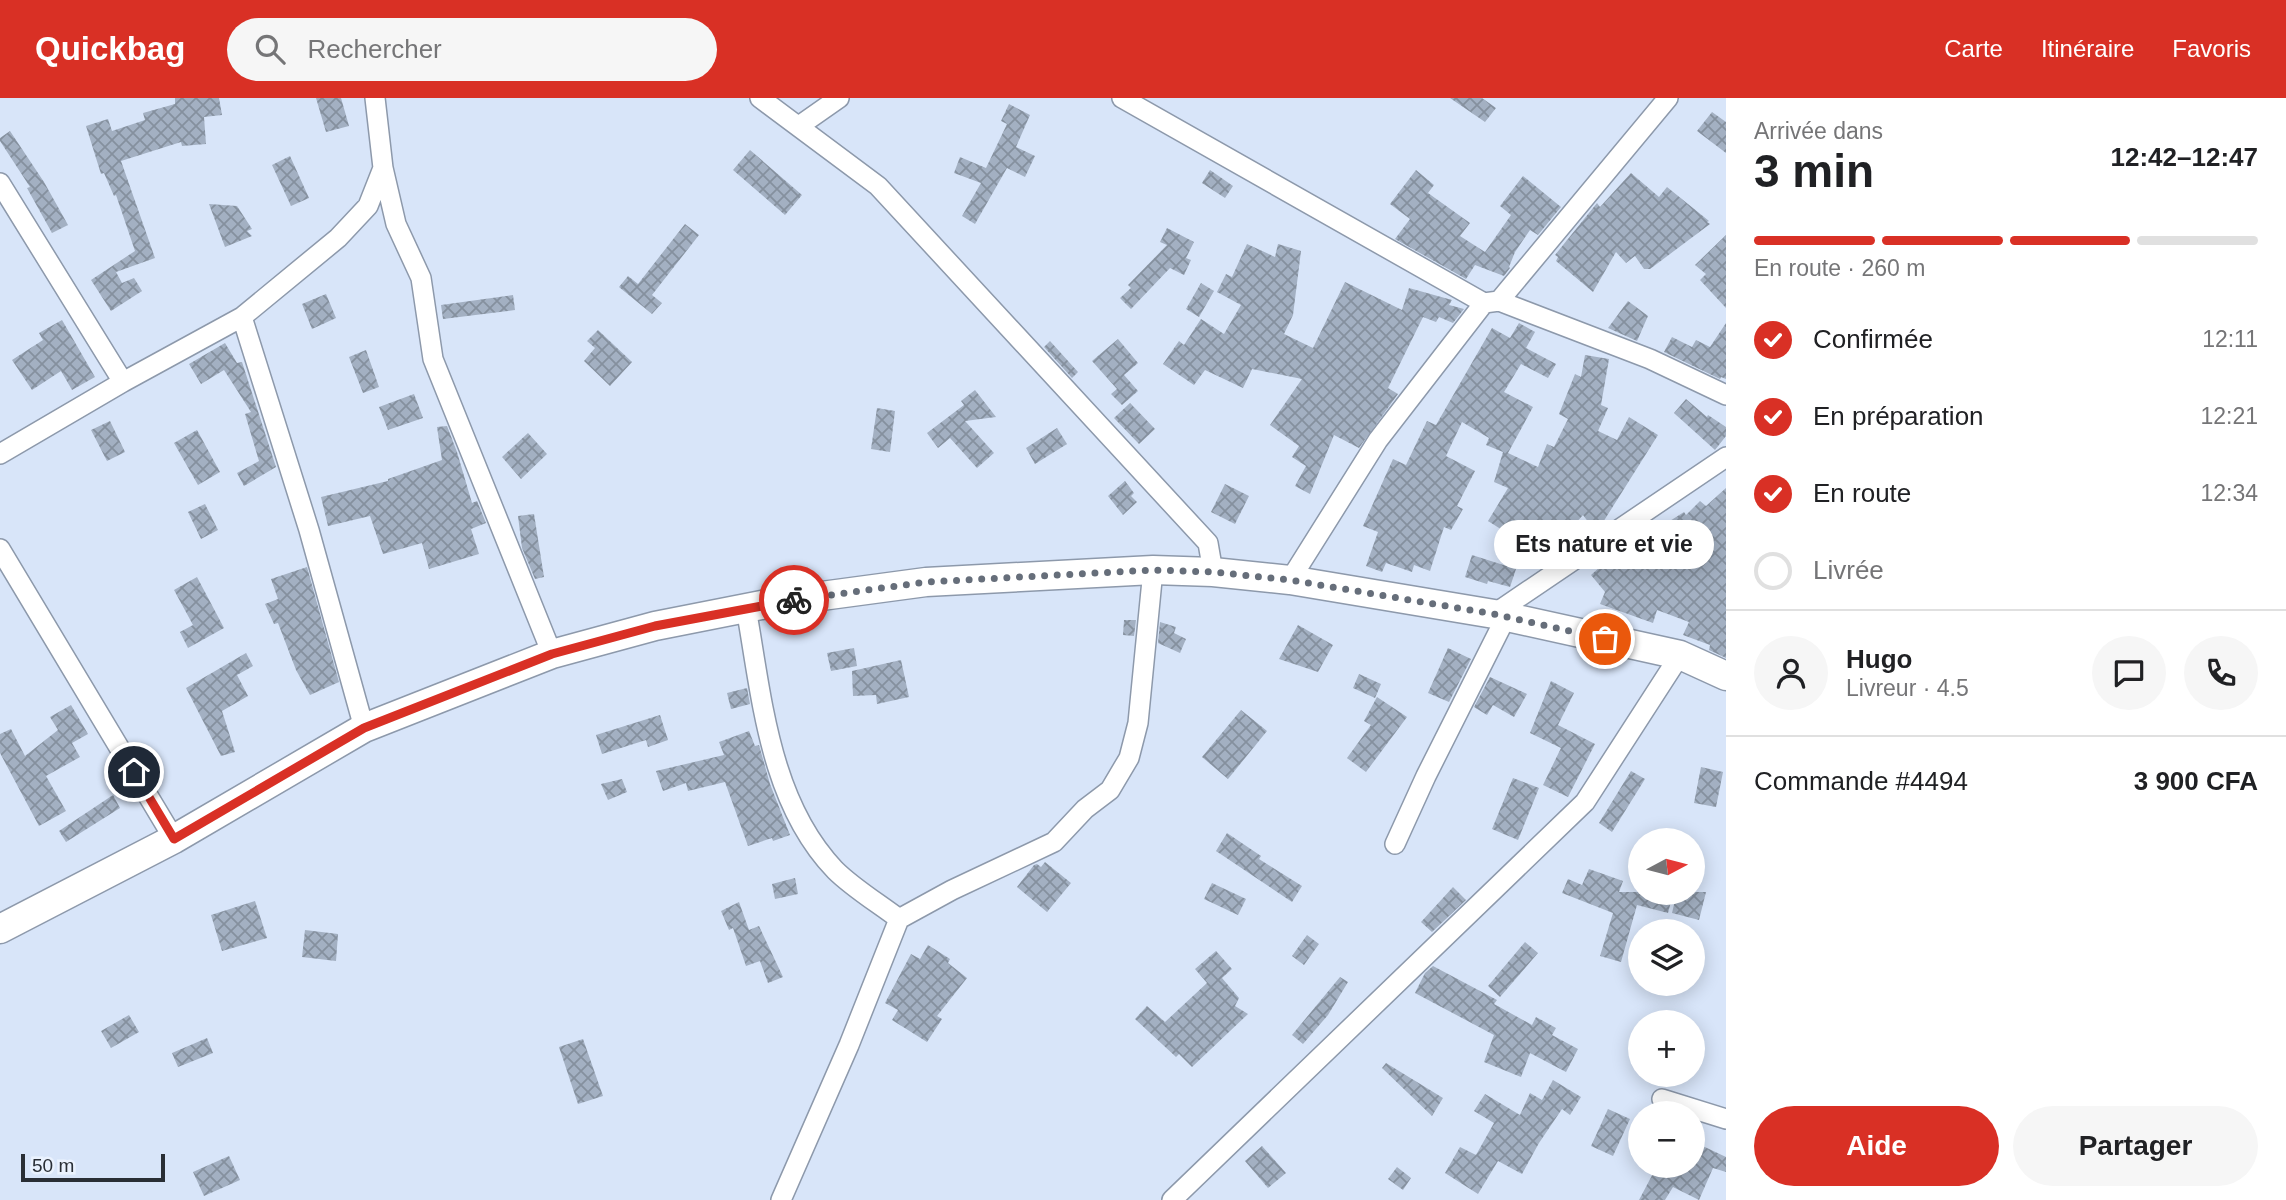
<!DOCTYPE html>
<html lang="fr">
<meta charset="utf-8">
<style>
:root{--surface:#fff;--page:#f6f6f6;--text:#202124;--muted:#757577;--line:#e0e0e0;--accent:#d93025}
body{margin:0;font-family:Helvetica,sans-serif;background:var(--page);color:var(--text);height:100vh;display:flex;flex-direction:column;font-size:26px;white-space:nowrap}
*{box-sizing:border-box;margin:0}
p{font-size:23px;color:var(--muted)}
.icon{flex:none;width:38px;height:38px;fill:none;stroke:currentColor;stroke-width:2;stroke-linecap:round;stroke-linejoin:round}
.map{position:relative;flex:1;overflow:hidden}
.details{display:flex;flex-direction:column;background:var(--surface);width:560px}
.details>*{flex:none}
.needle{width:46px;rotate:83deg}
.tools{position:absolute;left:1628px;top:730px;display:grid;gap:14px}
.tools a{display:grid;place-items:center;width:77px;height:77px;border-radius:50%;background:var(--surface);box-shadow:0 4px 18px #0003;font-size:35px}
.scale{position:absolute;left:21px;bottom:18px;width:144px;box-sizing:border-box;padding-left:7px;border:4px solid #292e35;border-top:0;font-size:19px;line-height:24px;white-space:nowrap;color:#292e35;-webkit-text-stroke:5px #eaf2fe;paint-order:stroke}
.pin{position:absolute;display:grid;place-items:center;width:60px;height:60px;color:#fff;margin:-30px;border:4px solid #fff;border-radius:50%;box-shadow:0 2px 7px #0007}
.courier{position:absolute;display:grid;place-items:center;width:70px;height:70px;margin:-35px;border:5px solid #d93025;border-radius:50%;background:#fff;color:#222;box-shadow:0 2px 9px #0007}
.bubble{position:absolute;height:49px;border-radius:24px;background:var(--surface);box-shadow:0 4px 18px #0003;font-size:23px;font-weight:600;line-height:49px;text-align:center}
.overview em{font-style:normal;font-weight:600}
.overview div{display:flex;flex-direction:column-reverse}
.overview{display:flex;align-items:center;justify-content:space-between;height:119px;padding:0 28px}
h1{font-size:46px;font-weight:600;line-height:52px}
.bar{display:grid;grid-template-columns:repeat(4,1fr);gap:10px 7px;align-content:center;height:84px;padding:0 28px}
.bar i{height:9px;border-radius:5px;background:var(--line)}
.bar .selected{background:var(--accent)}
.bar p{grid-column:span 4}
.line{display:flex;align-items:center;gap:18px;padding:0 28px;border-top:2px solid var(--line)}
.line div{flex:1}
.round{display:grid;place-items:center;flex:none;width:74px;height:74px;border-radius:37px;background:var(--page)}
ol{padding:0 28px;list-style:none}
li{display:flex;align-items:center;gap:21px;height:77px}
li p{margin-inline-start:auto}
li .icon{padding:7px;border-radius:50%;background:var(--accent);color:#fff;stroke-width:4}
li:last-child{color:var(--muted)}
li i{width:38px;height:38px;border:4px solid var(--line);border-radius:50%}
.primary-button{display:flex;gap:14px;margin-top:auto;padding:14px 28px}
.primary-button a{flex:1;height:80px;border-radius:42px;background:var(--accent);color:#fff;font-size:28px;font-weight:600;line-height:80px;text-align:center}
.primary-button a+a{background:var(--page);color:var(--text)}
header{display:flex;align-items:center;gap:42px;box-sizing:border-box;height:98px;padding:0 35px;background:var(--accent);color:#fff}
header strong{font-size:33px}
nav{display:flex;gap:38px;margin-inline-start:auto;font-size:24px}
.search{width:490px;height:63px;background:var(--page);display:flex;align-items:center;gap:18px;box-sizing:border-box;padding:0 24px;border-radius:38px;color:var(--muted);font-size:26px}
main{display:flex;flex:1;min-height:0}
.map>svg:first-child{display:block}
.building{fill:url(#building-cross-hatch)}
.lines{fill:none;stroke-linecap:round;stroke-linejoin:round}
.minor-casing{stroke:#8d99ab;stroke-width:22}
.highway-casing{stroke:#8d99ab;stroke-width:31}
.minor{stroke:#fff;stroke-width:19}
.highway{stroke:#fff;stroke-width:28}
.done{stroke:#666e7a;stroke-width:7;stroke-dasharray:0 12.6}
.route{stroke:#d93025;stroke-width:9}
</style>
<header>
<strong>Quickbag</strong>
<div class="search"><svg class="icon" aria-label="search" viewBox="0 0 24 24"><circle cx="10" cy="10" r="6"/><path d="M15 15l6 6"/></svg>Rechercher</div>
<nav><a>Carte</a><a>Itinéraire</a><a>Favoris</a></nav>
</header>
<main>
<div class="map">
<svg width="1726" height="1102" viewBox="0 0 1726 1102">
<defs>
<pattern id="building-cross-hatch" width="8" height="8" patternUnits="userSpaceOnUse" patternTransform="scale(1.75)"><rect width="8" height="8" fill="#a3b0c2"/><path d="M0 0l8 8M0 8l8-8" fill="none" stroke="#85909e"/></pattern>
</defs>
<rect width="100%" height="100%" fill="#d8e5f9"/>
<!-- building -->
<path class="building" d="M175 0H219L222 17 204 19 206 46 182 48 181 44 121 63 155 160 116 174 122 185 134 180 142 193 111 213 91 182 135 153 116 97 114 98 104 75 101 76 86 28 108 21 112 33 145 22 143 15 175 6Z
M316 0H341L349 28 326 34Z
M1450 0H1482L1496 10 1485 24Z
M1009 6 1030 17 1016 49 1035 58 1025 79 1007 70 975 126 962 118 981 85 954 75 960 59 986 70 1007 26 1001 23Z
M1712 14 1726 24V55L1697 33Z
M10 33 44 84 68 127 52 135 27 90 30 89 0 43V40Z
M750 52 802 97 785 117 733 72Z
M290 58 309 100 291 108 272 67Z
M1210 72 1233 88 1225 100 1202 85Z
M1416 72 1434 87 1428 95 1470 125 1460 138 1485 154 1511 117 1500 108 1523 78 1561 109 1538 137 1530 132 1515 154 1509 169 1510 170 1504 178 1475 167 1466 181 1395 141 1410 121 1390 106Z
M1631 75 1659 99 1667 89 1709 123 1707 124 1710 126 1650 171H1644L1635 158 1626 165 1616 154 1593 194 1556 163 1558 159 1555 157 1597 105 1600 109Z
M209 106 237 108 252 131 247 133 252 138 225 149Z
M685 126 699 137 652 197 662 205 652 216 619 189 628 178 638 186Z
M1167 130 1194 144 1186 160 1191 162 1184 177 1170 170 1131 211 1120 200 1131 190 1128 187 1167 147 1160 144Z
M1726 137V210L1700 182 1706 176 1695 167Z
M1247 146 1275 159 1278 146 1301 153 1293 217 1284 236 1313 250 1345 184 1402 212 1409 190 1452 202 1449 207 1464 211 1453 225 1439 219 1436 224 1423 219 1388 290 1398 296 1359 350 1334 337 1310 396 1295 388 1306 368 1292 359 1299 348 1270 327 1302 281 1252 271 1243 290 1205 272 1194 287 1163 266 1179 243 1184 247 1201 221 1224 236 1241 207 1217 194 1226 176 1232 179Z
M1201 185 1214 193 1199 219 1186 211Z
M326 196 336 220 312 231 302 206Z
M513 197 515 212 443 221 441 207Z
M1628 203 1648 218 1637 243 1608 230Z
M62 222 95 279 72 292 61 273 32 292 12 262 43 242 39 235Z
M1519 225 1535 234 1526 250 1556 266 1548 280 1521 266 1504 294 1533 309 1508 355 1538 369 1547 346 1554 349 1568 321 1559 316 1575 276 1581 279 1585 257 1609 261 1601 307 1608 310 1598 333 1617 342 1629 319 1658 337 1600 429 1595 433 1583 417 1555 448 1551 445 1542 457 1488 423 1508 390 1494 384 1503 354 1486 347 1489 340 1462 324 1446 358 1475 373 1457 408 1463 411 1451 432 1444 429 1430 473 1414 467 1412 474 1386 465 1382 474 1366 468 1378 434 1363 428 1393 361 1406 367 1427 323 1436 327 1492 230 1510 240Z
M1726 225V281L1721 279 1720 281 1664 254 1672 239 1692 249 1696 242 1710 249Z
M598 232 632 264 610 288 584 263 595 250 587 243Z
M1118 241 1138 265 1124 277 1138 293 1122 307 1111 296 1117 291 1092 263Z
M1050 243 1078 274 1072 280 1044 249Z
M225 245 237 265 242 264 276 369 244 388 237 375 259 363 245 316 251 314 224 272 201 286 189 266Z
M366 252 379 289 363 295 349 259Z
M975 292 996 319 965 323 994 355 977 370 950 340 938 350 927 335 964 307 961 303Z
M414 296 423 320 388 332 379 309Z
M1686 301 1707 319 1708 317 1726 329V338L1715 352 1674 315Z
M1130 305 1155 331 1139 346 1114 320Z
M877 310 895 313 890 354 871 351Z
M110 323 125 354 107 363 91 332Z
M447 328 457 354 472 405 477 403 486 425 471 431 479 456 429 471 422 445 383 456 370 418 328 428 321 399 388 383V381L442 362 437 329Z
M1057 330 1067 346 1035 366 1026 350Z
M197 332 220 374 198 387 174 345Z
M528 335 547 356 521 381 502 359Z
M1125 383 1134 395 1131 398 1137 404 1123 417 1108 398Z
M1225 386 1249 398 1235 426 1211 414Z
M1726 390V560L1709 552 1710 547 1683 537 1689 524 1657 512 1653 525 1600 506 1605 494 1591 477 1619 452 1621 454 1684 414 1686 417 1700 403 1706 408Z
M205 406 218 432 201 441 188 414Z
M534 416 544 479 535 481 522 450 518 418Z
M1472 457 1516 471 1510 489 1488 483 1487 486 1465 479Z
M307 469 339 584 310 597 296 572 278 525 274 526 265 506 278 501 271 481Z
M197 479 224 530 188 550 180 534 193 527 174 492Z
M1124 522H1136L1134 538 1123 537Z
M1160 524 1176 529 1174 535 1186 541 1180 555 1158 545Z
M1298 527 1333 547 1318 574 1279 561Z
M854 550 857 568 831 573 827 555Z
M1448 550 1471 561 1449 604 1428 595Z
M246 555 253 568 237 577 248 598 222 613 235 654 221 658 186 590Z
M901 562 909 599 877 606 876 597 853 598 852 573Z
M1359 576 1381 586 1375 600 1353 590Z
M1490 579 1527 596 1514 619 1493 607 1487 617 1474 609Z
M1551 583 1574 595 1558 627 1595 646 1568 699 1543 687 1561 650 1530 635Z
M747 590 750 606 731 611 727 595Z
M1377 599 1407 619 1366 674 1347 660 1371 627 1364 623Z
M71 607 88 636 72 645 80 659 46 678 66 713 39 728 0 655V636L11 631 25 658 58 632 50 619Z
M1241 612 1267 633 1228 681 1202 659Z
M660 617 668 642 648 649 646 642 602 656 596 637Z
M749 633 755 648 759 647 770 686 790 737 773 743 772 740 748 748 725 684 688 693 686 685 663 693 656 673 724 657 719 644Z
M1701 669 1723 674 1716 709 1694 705Z
M1631 673 1645 681 1612 734 1599 725Z
M1513 680 1539 690 1518 742 1492 731Z
M622 681 627 694 608 702 601 686Z
M113 697 120 710 66 744 59 733Z
M1227 735 1261 758 1259 761 1302 788 1292 804 1216 753Z
M1045 764 1071 785 1047 814 1017 789 1034 767 1037 766 1041 769Z
M1589 771 1623 783 1619 794H1650L1672 800 1668 815 1637 807 1621 864 1600 858 1613 815 1562 795 1568 781 1582 787Z
M795 780 798 796 775 801 772 786Z
M1212 785 1246 801 1238 817 1204 801Z
M1453 789 1466 802 1432 834 1421 824Z
M1677 794H1706L1699 822 1672 815Z
M255 803 267 840 222 853 211 817Z
M739 804 749 832 759 828 783 879 768 885 760 863 746 868 733 830 729 832 721 813Z
M305 832 338 836 336 863 302 859Z
M1307 837 1319 846 1304 867 1292 858Z
M1525 844 1538 855 1500 899 1488 888Z
M928 847 950 861 948 865 967 880 937 918 942 921 927 944 892 922 898 912 885 905 911 856 920 861Z
M1216 853 1232 871 1222 880 1239 900 1235 908 1248 916 1192 969 1179 956 1176 959 1135 921 1147 908 1165 924 1207 885 1195 871Z
M1433 868 1497 902 1494 906 1532 927 1536 919 1556 930 1552 937 1578 951 1566 974 1530 955 1521 979 1484 964 1494 937 1415 895 1425 875Z
M1340 879 1348 884 1328 917 1303 946 1292 937Z
M129 917 139 934 111 950 101 933Z
M207 940 213 955 178 969 172 955Z
M583 941 603 998 578 1006 559 949Z
M1386 965 1443 1000 1432 1018 1382 970Z
M1553 982 1581 999 1570 1017 1562 1011 1539 1045 1522 1076 1498 1063 1478 1096 1445 1075 1460 1049 1476 1057 1494 1025 1474 1013 1485 996 1520 1017 1530 995 1542 1002Z
M1608 1011 1630 1021 1613 1058 1591 1048Z
M1692 1043 1726 1059V1074L1713 1070 1699 1102 1673 1089 1665 1102H1639L1657 1068H1692Z
M1262 1048 1286 1075 1268 1090 1245 1063Z
M229 1058 240 1082 204 1098 193 1074Z
M1397 1069 1411 1080 1403 1092 1388 1081Z"/>
<g class="lines">
<!-- minor casing -->
<g class="minor-casing">
<path id="minor" d="M375 0 383 70 396 126 421 180 433 261 552 556
M760 0 878 88 1208 445 1213 474
M1122 0 1484 205
M799 28 839 0
M0 85 123 284
M1499 203 1650 261 1726 297
M242 219 309 432 364 630
M0 356 123 284 242 219 338 140 368 108 383 70
M0 451 174 741
M1290 482 1378 342 1484 205 1499 203 1668 0
M746 510C762 599 769 703 835 772 853 790 878 805 899 821
M1494 516 1726 359
M1395 746 1426 678 1506 519
M1662 1001 1726 1021
M781 1102 849 947 899 821 952 792 1054 744 1085 711 1110 692 1129 660 1138 625 1153 472
M1172 1102 1585 704 1680 557"/>
</g>
<!-- highway casing -->
<g class="highway-casing">
<path id="highway" d="M0 831 174 741 364 630 552 556 655 528 777 504 926 484 1153 472 1213 474 1290 482 1494 516 1680 557 1726 578"/>
</g>
<!-- minor -->
<use href="#minor" class="minor"/>
<!-- highway -->
<use href="#highway" class="highway"/>
</g>
<g class="lines">
<!-- done -->
<path class="done" d="M794 502 926 484 1153 472 1213 474 1290 482 1494 516 1605 541"/>
<!-- route -->
<path class="route" d="M134 674 174 741 364 630 552 556 655 528 794 502"/>
</g>
</svg>
<div class="tools">
<a><svg class="needle" viewBox="-14 -14 28 28"><path d="M0-13l5 13h-10z" fill="#e53935"/><path d="M0 13l5-13h-10z" fill="#757577"/></svg></a>
<a><svg class="icon" aria-label="layers" viewBox="0 0 24 24"><path d="M12 4l9 5-9 5-9-5zM3 14l9 5 9-5"/></svg></a>
<a>+</a>
<a>−</a>
</div>
<div class="scale">50 m</div>
<div class="pin" style="left:1605px;top:541px;background:#ea580c"><svg class="icon" aria-label="bag" viewBox="0 0 24 24"><path d="M5 8h14l-1 12H6zM9 8a3 3 0 0 1 6 0"/></svg></div>
<div class="pin" style="left:134px;top:674px;background:#1f2937"><svg class="icon" aria-label="home" viewBox="0 0 24 24"><path d="M3 11l9-7 9 7M6 9v11h12V9"/></svg></div>
<div class="courier" style="left:794px;top:502px"><svg class="icon" aria-label="bike" viewBox="0 0 24 24"><circle cx="6" cy="16" r="4"/><circle cx="18" cy="16" r="4"/><path d="M6 16l4-8h5l3 8M10 8l3 8H6M13 5h3"/></svg></div>
<div class="bubble" style="left:1494px;top:422px;width:220px">Ets nature et vie</div>
</div>
<section class="details">
<div class="overview"><div><h1>3 min</h1><p>Arrivée dans</p></div><em>12:42–12:47</em></div>
<div class="bar"><i class="selected"></i><i class="selected"></i><i class="selected"></i><i></i><p>En route · 260 m</p></div>
<ol>
<li><svg class="icon" aria-label="check" viewBox="0 0 24 24"><path d="M5 12l5 5 9-10"/></svg>Confirmée<p>12:11</p></li>
<li><svg class="icon" aria-label="check" viewBox="0 0 24 24"><path d="M5 12l5 5 9-10"/></svg>En préparation<p>12:21</p></li>
<li><svg class="icon" aria-label="check" viewBox="0 0 24 24"><path d="M5 12l5 5 9-10"/></svg>En route<p>12:34</p></li>
<li><i></i>Livrée</li>
</ol>
<div class="line" style="height:126px"><a class="round"><svg class="icon" aria-label="person" viewBox="0 0 24 24"><circle cx="12" cy="8" r="4"/><path d="M4 21q1-7 8-7t8 7"/></svg></a><div><b>Hugo</b><p>Livreur · 4.5</p></div><a class="round"><svg class="icon" aria-label="chat" viewBox="0 0 24 24"><path d="M4 5h16v11H9l-5 4z"/></svg></a><a class="round"><svg class="icon" aria-label="phone" viewBox="0 0 24 24"><path d="M5 4h4l2 5-3 2q2 4 5 5l2-3 5 2v4C11 20 4 13 5 4z"/></svg></a></div>
<div class="line" style="height:91px"><div>Commande #4494</div><b>3 900 CFA</b></div>
<div class="primary-button"><a>Aide</a><a>Partager</a></div>
</section>
</main>
